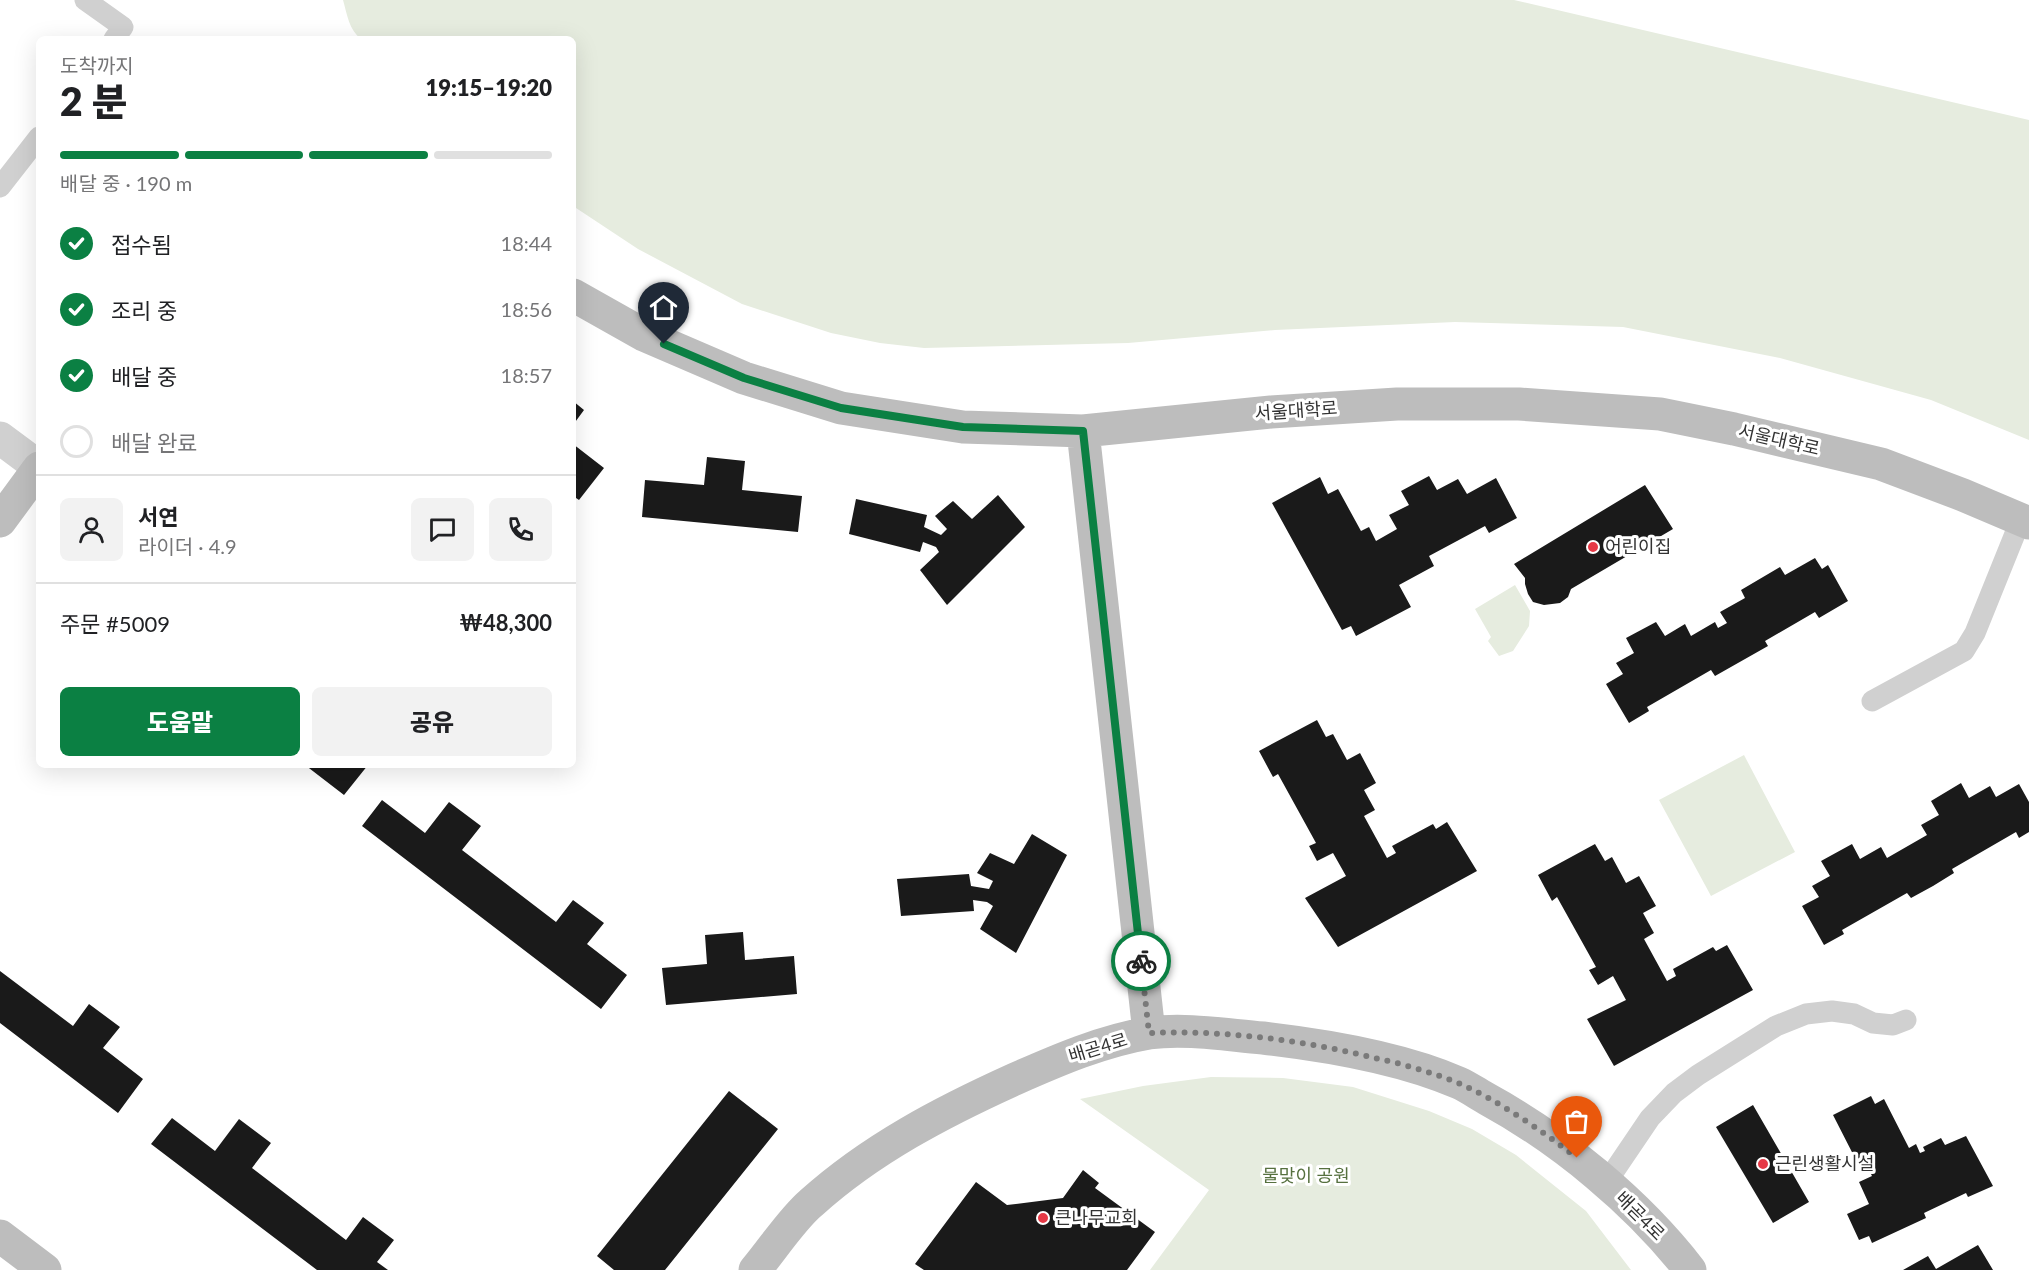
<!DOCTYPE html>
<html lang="ko">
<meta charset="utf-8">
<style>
:root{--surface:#fff;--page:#f2f2f2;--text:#202124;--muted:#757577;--line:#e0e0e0;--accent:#0b8043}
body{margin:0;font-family:Lato,"Noto Sans KR",sans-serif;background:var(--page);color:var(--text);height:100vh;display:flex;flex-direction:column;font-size:22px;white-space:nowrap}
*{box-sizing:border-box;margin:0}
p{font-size:20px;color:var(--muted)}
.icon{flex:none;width:33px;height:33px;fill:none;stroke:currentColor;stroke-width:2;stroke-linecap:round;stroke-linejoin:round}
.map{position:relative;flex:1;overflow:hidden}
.details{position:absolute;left:36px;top:36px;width:540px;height:732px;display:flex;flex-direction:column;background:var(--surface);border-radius:9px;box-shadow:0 6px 24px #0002}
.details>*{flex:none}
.pin{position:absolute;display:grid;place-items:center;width:51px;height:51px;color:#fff;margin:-62px -26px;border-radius:50% 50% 50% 0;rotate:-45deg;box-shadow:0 0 6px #0007}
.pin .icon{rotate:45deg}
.courier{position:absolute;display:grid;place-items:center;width:60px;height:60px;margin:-30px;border:4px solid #0b8043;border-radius:50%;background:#fff;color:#222;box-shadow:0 2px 8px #0007}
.summary em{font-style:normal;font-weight:800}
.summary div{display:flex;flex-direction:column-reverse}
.summary{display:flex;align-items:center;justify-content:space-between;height:102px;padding:0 24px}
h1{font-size:39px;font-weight:800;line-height:45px}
.bar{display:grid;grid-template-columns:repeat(4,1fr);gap:9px 6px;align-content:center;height:72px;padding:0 24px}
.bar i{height:8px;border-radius:4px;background:var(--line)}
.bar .selected{background:var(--accent)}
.bar p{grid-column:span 4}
.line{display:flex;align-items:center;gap:15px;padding:0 24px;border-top:2px solid var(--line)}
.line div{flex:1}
.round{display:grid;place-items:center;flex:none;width:63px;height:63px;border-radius:9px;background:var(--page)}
ol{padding:0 24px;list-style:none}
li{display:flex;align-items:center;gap:18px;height:66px}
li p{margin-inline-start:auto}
li .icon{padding:6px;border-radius:50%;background:var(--accent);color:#fff;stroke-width:4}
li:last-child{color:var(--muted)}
li i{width:33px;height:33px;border:3px solid var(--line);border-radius:50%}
.action{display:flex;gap:12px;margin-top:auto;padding:12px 24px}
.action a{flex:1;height:69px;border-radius:9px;background:var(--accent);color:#fff;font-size:24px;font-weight:800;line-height:69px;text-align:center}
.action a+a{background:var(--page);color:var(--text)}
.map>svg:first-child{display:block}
.green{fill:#e6ecdf}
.building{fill:#1a1a1a}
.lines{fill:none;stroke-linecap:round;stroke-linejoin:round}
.lane{stroke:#d0d0d0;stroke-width:21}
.street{stroke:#d0d0d0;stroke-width:33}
.secondary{stroke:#bdbdbd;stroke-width:33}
.done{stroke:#7a7a7a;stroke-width:6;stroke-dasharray:0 10.8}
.route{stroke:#0b8043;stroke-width:8}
.poi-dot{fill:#e63946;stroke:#fff;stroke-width:2}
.labels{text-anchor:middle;stroke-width:6;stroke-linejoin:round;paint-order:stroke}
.street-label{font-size:18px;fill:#333;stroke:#fff}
.poi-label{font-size:18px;fill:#333;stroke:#fff;text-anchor:start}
.park-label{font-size:18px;fill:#56703f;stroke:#fff}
</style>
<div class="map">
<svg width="2029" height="1270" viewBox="0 0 2029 1270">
<rect width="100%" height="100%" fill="#fff"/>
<!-- green -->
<path class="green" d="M343 0H1514L2029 120V440L1931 400 1780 358 1623 327 1455 322 1275 330 1128 343 924 348 880 343 831 333 742 304 638 249 573 206V39H361C349 30 347 14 343 0Z
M1515 585 1530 611 1529 626 1513 651 1499 656 1488 641 1491 637 1475 609Z
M1744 755 1795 852 1711 896 1659 800Z
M1211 1077 1283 1078 1353 1087 1429 1111 1472 1129 1516 1155 1586 1211 1631 1270H1150L1209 1190 1080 1099 1143 1086Z"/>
<!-- building -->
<path class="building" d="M573 401 584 410 573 425Z
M573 444 604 468 579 500 573 496Z
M707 457 745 461 742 490 802 496 798 532 642 517 645 480 704 485Z
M1429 476 1437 490 1458 479 1467 494 1496 478 1517 518 1489 533 1485 526 1429 556 1434 566 1399 585 1411 607 1356 636 1351 626 1342 630 1272 503 1320 477 1328 494 1338 489 1361 531 1369 527 1376 541 1397 529 1389 515 1409 505 1401 491Z
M1645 485 1673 529 1571 589 1568 597 1560 603 1544 605 1533 602 1528 594 1525 584V578L1514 564Z
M998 495 1025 527 947 605 920 570 939 552 936 547 923 542 920 552 849 534 856 499 927 515 924 527 941 535 947 529 935 516 953 501 972 519Z
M1815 558 1822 569 1828 565 1848 601 1819 618 1815 612 1765 641 1768 646 1715 676 1711 670 1647 707 1649 711 1629 723 1606 684 1623 674 1616 663 1634 653 1626 638 1656 622 1665 636 1685 624 1691 636 1715 622 1718 628 1727 623 1720 612 1745 598 1741 590 1780 567 1785 575Z
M1317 720 1326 737 1333 734 1347 760 1360 753 1376 783 1364 790 1375 810 1364 816 1387 858 1396 853 1392 846 1433 824 1436 829 1447 822 1477 871 1338 947 1305 898 1346 876 1333 853 1317 861 1309 846 1316 843 1278 774 1273 777 1259 751Z
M305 765H368L344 795Z
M1961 783 1969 798 1990 786 1996 797 2019 784 2029 802V832L2019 838 2016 832 1952 869 1954 873 1933 886 1911 898 1907 893 1842 930 1844 934 1824 945 1802 906 1819 897 1812 886 1830 876 1821 861 1852 844 1860 859 1881 847 1887 858 1927 835 1921 825 1939 815 1931 801Z
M382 800 425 833 449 802 481 826 462 850 556 922 573 900 604 923 587 944 627 975 601 1009 362 826Z
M1032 834 1067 855 1016 953 980 929 993 906 987 902 973 900 974 911 901 916 897 879 969 874 971 886 989 889 993 881 977 873 990 853 1014 864Z
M1595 844 1605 861 1612 857 1626 883 1639 876 1656 906 1643 913 1654 933 1644 939 1667 981 1676 976 1673 969 1713 947 1716 951 1727 945 1753 990 1614 1066 1587 1019 1626 1000 1613 976 1598 985 1589 970 1596 967 1557 897 1552 901 1538 875Z
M743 932 745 960 794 956 797 994 666 1005 662 968 707 964 705 935Z
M0 971 73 1026 89 1004 120 1027 103 1048 143 1079 118 1113 0 1023Z
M729 1091 778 1129 665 1270H614L597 1256Z
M1871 1096 1875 1104 1884 1099 1909 1148 1916 1144 1920 1153 1925 1151 1923 1147 1941 1138 1945 1145 1966 1136 1993 1186 1968 1197 1966 1193 1924 1213 1926 1218 1872 1243 1869 1236 1859 1240 1847 1214 1869 1204 1859 1182 1872 1176 1862 1156 1856 1160 1833 1115Z
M1753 1105 1809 1202 1773 1223 1716 1127Z
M172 1118 215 1151 239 1119 271 1143 252 1168 346 1240 363 1217 394 1240 377 1262 388 1270H317L151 1144Z
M1083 1170 1099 1183 1095 1188 1155 1232 1127 1270H924L915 1264 976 1182 1007 1205 1063 1198Z
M1978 1245 1993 1270H1903L1928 1256 1936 1269Z"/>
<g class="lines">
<!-- lane -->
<path class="lane" d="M85 0 123 27 114 39
M0 187 39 137
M1872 701 1964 651 1975 633 2021 519
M1606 1183 1650 1118 1674 1093 1698 1075 1776 1026 1806 1014 1832 1011 1854 1014 1873 1023 1893 1025 1906 1020"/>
<!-- street -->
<path class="street" d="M0 438 39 467"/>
<!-- secondary -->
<path class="secondary" d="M573 295 644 335 744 378 841 408 963 427 1083 431 1271 412 1397 404H1519L1660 414 1734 429 1881 464 1963 495 2029 523
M1083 431 1149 1033
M0 521 39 468
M0 1236 45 1270
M755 1270C772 1250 792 1219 811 1203 871 1149 942 1112 1015 1079 1058 1060 1102 1041 1149 1033 1186 1028 1226 1035 1263 1038 1324 1045 1402 1058 1459 1083 1468 1087 1478 1094 1487 1099 1562 1140 1638 1203 1690 1270"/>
</g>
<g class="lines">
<!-- done -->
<path class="done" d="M1141 961 1149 1033C1225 1030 1302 1040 1375 1058 1403 1064 1431 1072 1458 1083 1496 1099 1544 1132 1577 1158"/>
<!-- route -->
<path class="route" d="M664 344 744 378 841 408 963 427 1083 431 1141 961"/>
</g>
<!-- markers -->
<g class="poi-dot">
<circle cx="1593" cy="547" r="6"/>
<circle cx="1763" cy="1164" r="6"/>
<circle cx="1043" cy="1218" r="6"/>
</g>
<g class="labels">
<!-- street labels -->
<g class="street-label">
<text transform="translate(1296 411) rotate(-4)" y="6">서울대학로</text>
<text transform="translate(1779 440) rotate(13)" y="6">서울대학로</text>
<text transform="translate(1098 1048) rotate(-17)" y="6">배곧4로</text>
<text transform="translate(1640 1216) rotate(45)" y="6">배곧4로</text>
</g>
<!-- poi labels -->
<g class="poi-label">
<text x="1605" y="553">어린이집</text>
<text x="1775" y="1170">근린생활시설</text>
<text x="1055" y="1224">큰나무교회</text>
</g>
<!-- park labels -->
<g class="park-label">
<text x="1306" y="1182">물맞이 공원</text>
</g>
</g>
</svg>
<div class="pin" style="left:1577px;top:1158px;background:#ea580c"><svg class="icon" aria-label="bag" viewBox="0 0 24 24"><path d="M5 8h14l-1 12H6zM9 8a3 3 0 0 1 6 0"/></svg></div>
<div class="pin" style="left:664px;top:344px;background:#1f2937"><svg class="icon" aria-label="home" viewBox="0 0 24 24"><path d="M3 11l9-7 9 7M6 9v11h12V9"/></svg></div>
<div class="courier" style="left:1141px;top:961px"><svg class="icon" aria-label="bike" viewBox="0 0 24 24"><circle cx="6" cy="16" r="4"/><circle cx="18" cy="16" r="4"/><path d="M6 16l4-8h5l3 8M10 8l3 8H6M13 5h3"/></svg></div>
<section class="details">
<div class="summary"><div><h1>2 분</h1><p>도착까지</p></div><em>19:15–19:20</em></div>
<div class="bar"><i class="selected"></i><i class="selected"></i><i class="selected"></i><i></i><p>배달 중 · 190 m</p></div>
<ol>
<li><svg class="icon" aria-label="check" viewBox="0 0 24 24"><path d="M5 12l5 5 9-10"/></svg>접수됨<p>18:44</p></li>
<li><svg class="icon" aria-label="check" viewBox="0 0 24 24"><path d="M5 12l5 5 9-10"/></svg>조리 중<p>18:56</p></li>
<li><svg class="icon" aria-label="check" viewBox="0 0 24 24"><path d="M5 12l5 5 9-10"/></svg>배달 중<p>18:57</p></li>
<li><i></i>배달 완료</li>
</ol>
<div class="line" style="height:108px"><a class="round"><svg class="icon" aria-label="person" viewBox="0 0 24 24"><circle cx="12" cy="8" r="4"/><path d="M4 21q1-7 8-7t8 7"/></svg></a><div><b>서연</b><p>라이더 · 4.9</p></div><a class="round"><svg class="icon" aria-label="chat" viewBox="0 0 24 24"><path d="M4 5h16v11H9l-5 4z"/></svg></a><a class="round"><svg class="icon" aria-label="phone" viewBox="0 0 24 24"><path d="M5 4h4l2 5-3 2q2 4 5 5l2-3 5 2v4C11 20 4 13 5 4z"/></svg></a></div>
<div class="line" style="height:78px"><div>주문 #5009</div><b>₩48,300</b></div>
<div class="action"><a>도움말</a><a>공유</a></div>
</section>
</div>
